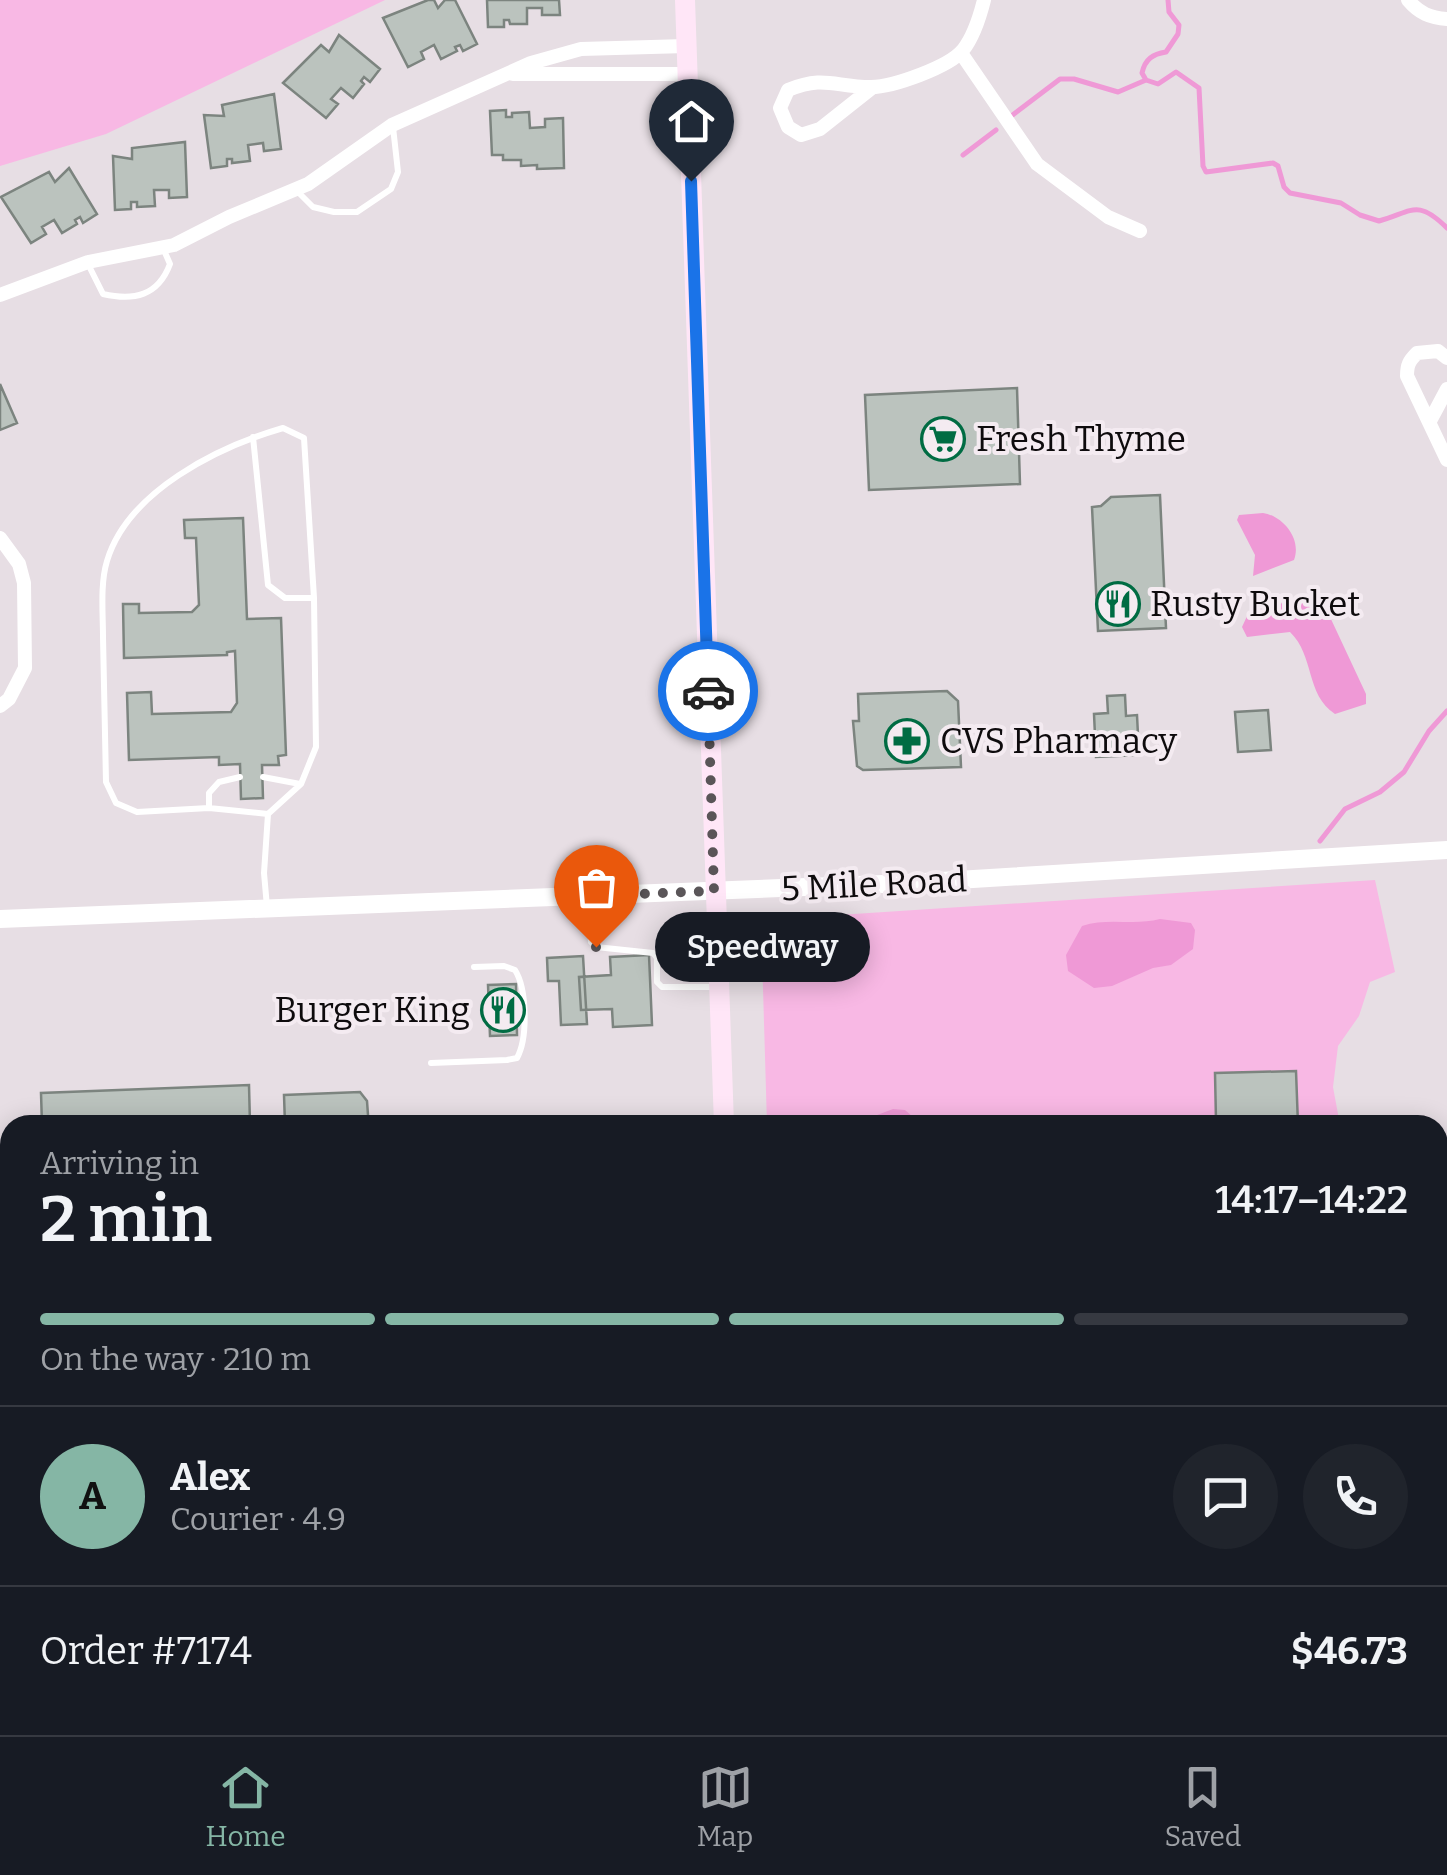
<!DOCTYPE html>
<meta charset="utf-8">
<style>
:root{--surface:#171b24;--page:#20242c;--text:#f1f3f6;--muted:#9ea1a6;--line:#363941;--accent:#85b6a5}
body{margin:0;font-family:Bitter,serif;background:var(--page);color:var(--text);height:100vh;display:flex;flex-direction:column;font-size:38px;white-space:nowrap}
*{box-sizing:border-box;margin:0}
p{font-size:32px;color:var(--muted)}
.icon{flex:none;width:55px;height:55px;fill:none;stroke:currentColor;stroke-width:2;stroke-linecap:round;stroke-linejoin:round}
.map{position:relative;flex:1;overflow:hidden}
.drawer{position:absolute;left:0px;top:1115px;width:1448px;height:620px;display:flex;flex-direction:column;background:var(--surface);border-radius:30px 30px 0 0;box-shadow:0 5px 25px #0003}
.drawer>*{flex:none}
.pin{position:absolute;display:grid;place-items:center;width:85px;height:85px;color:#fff;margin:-102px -42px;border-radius:50% 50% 50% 0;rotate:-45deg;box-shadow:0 0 10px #0007}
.pin .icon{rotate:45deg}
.courier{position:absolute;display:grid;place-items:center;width:100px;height:100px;margin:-50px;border:8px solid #1a73e8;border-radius:50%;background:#fff;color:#222;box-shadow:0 2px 12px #0007}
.bubble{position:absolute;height:70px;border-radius:35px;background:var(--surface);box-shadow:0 5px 25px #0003;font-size:32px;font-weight:600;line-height:70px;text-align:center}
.summary em{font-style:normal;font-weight:600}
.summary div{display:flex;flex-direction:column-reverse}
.summary{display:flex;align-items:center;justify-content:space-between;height:170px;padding:0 40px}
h1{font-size:65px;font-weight:600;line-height:75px}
.bar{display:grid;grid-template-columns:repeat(4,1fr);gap:15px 10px;align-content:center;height:120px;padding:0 40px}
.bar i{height:12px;border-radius:8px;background:var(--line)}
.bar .selected{background:var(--accent)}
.bar p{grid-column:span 4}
.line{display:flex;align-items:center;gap:25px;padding:0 40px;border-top:2px solid var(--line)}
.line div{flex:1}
.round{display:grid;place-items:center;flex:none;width:105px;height:105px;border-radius:52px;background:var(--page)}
.tab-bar{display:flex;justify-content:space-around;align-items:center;height:140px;border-top:2px solid var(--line);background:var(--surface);font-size:28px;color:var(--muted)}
.tab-bar a{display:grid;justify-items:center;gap:5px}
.tab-bar .selected{color:var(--accent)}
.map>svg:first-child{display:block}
.green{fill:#f8b8e4}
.water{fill:#ef99d6}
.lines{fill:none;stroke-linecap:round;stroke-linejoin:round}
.stream{stroke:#ef99d6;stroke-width:5}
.building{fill:#bbc3be;stroke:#7c847f;stroke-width:2.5}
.service{stroke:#fff;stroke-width:6}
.minor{stroke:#fff;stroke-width:14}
.tertiary{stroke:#fff;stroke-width:18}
.secondary{stroke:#ffe6f7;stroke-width:20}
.done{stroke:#5a5558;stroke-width:10;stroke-dasharray:0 18}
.route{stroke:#1a73e8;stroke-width:12}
.labels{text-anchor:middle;stroke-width:8;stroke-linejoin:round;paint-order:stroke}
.poi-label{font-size:35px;fill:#0e0b0d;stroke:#f4ebf1;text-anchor:start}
.street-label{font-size:35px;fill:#0e0b0d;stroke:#f4ebf1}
</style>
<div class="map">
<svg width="1447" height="1735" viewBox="0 0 1447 1735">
<rect width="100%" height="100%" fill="#e7dee4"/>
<!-- green -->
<path class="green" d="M0 0H385L106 134 0 166Z
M1375 880 1395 972 1370 982 1359 1016 1338 1046 1333 1087 1340 1125H767L761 920Z
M10 1251V1320L0 1323V1267Z
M1438 1342 1447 1408V1602L1438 1631 1447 1646V1735H788L787 1725H1438Z
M0 1506 10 1508V1617L0 1616Z"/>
<!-- water -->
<path class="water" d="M1263 513C1283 516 1302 539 1294 560L1253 576 1255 555 1237 520 1239 515Z
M1305 596H1315L1323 602 1366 694V704L1335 714C1305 694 1315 656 1290 632L1247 637 1242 627 1248 614Z
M1160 919 1191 923 1195 930 1193 949 1171 965 1153 968 1112 986 1094 988 1068 971 1066 955 1082 926C1108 917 1134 926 1160 919Z
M893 1109 905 1110 922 1125H863L864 1120Z
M10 1320V1508L0 1506V1323Z"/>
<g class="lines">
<!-- stream -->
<path class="stream" d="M1146 80 1142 73C1145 59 1153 54 1166 52L1178 34 1179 25 1169 12 1168 0
M1010 117 1060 79H1074L1118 92 1146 80 1158 84 1176 72 1199 88 1203 166 1206 172 1273 163 1278 166 1284 187 1290 193 1341 203 1360 215 1379 221C1412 212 1417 198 1447 228
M963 155 996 130
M1320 841 1345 809 1380 792 1404 772 1429 731 1447 711"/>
</g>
<!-- building -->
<path class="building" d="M428 0H434L438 8 445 0H455L477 44 463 51 460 45 455 47 457 51 441 59 434 45 421 52 424 59 408 67 383 18Z
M487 0H559L560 15H542V8H527V24H510L509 20H504V27H488Z
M339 35 380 69 370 82 364 77 361 81 364 84 353 98 341 88 331 99 338 104 326 118 283 83 321 45 329 52Z
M274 94 281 149 264 151 263 143 248 145 250 161 232 163V159H227V166L211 168 204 115 224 116 222 105Z
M506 110V117H512V113L529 112 530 128 545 127V119L563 118 564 168 537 169V165L521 166V160H503V155H492L490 111Z
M185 142 187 197 169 198V190H154L155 206 137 207V202H131V209L115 210 113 156 132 159V148Z
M69 168 97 214 83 223 80 217 75 220 77 224 62 233 54 220 42 227 46 234 31 243 1 197 49 172 55 182Z
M0 384 17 423 0 430Z
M1017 388 1020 484 869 490 865 395Z
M1160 495 1166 628 1098 631 1092 507 1101 506 1111 497Z
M243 518 247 619 281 618 286 755 278 756 279 765H262L263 798 241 799 240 764 219 765V757L129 760 127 693 151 692 152 714 231 712 237 703 235 651 227 652V655L124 658 123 604H139V613L192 612 199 605 196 538H185L184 520Z
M947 691 958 701 961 767 863 770 857 766 853 721H859L858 694Z
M1125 695 1126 716 1137 715 1139 755 1096 757 1094 714 1108 713 1107 696Z
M1268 710 1271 750 1238 752 1235 712Z
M649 955 652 1025 613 1027 612 1009 581 1010 579 977 611 975 610 957Z
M583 956 587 1024 561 1025 559 981H548L547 958Z
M516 984 517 1035 490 1036 488 985Z
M1296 1071 1298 1125H1252V1120L1216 1121 1215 1073Z
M249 1085 250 1124 42 1125 41 1093Z
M360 1092 367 1101 368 1115 359 1125H285L284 1095Z
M0 1719H10V1725H90V1735H0Z
M171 1725H247V1735H171Z
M470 1725H569L570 1735H471Z"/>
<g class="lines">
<!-- service -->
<path class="service" d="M296 190 313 207 334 212H357L391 189 398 172 393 127
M88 264 103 294C134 301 158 296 170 264L163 248
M253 437 268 585 285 598H314
M263 777 300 784
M209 808V793L219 782 240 777
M589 898 591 942 596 947 653 953 657 958V982L662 987H718
M267 907 264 873 268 814 209 808 137 812 116 803 106 782C105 734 104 685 103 637 103 613 100 584 107 561 128 491 218 447 283 428L304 438 314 598 316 747 301 784 268 814
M431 1063 507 1060 517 1058C528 1038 527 989 515 970L504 966 474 967
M329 1725V1735
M409 1725V1733L453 1732V1735
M675 1725V1735
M589 1726 611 1725"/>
<!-- minor -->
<path class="minor" d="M1408 0C1419 13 1430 18 1447 19
M961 53 1037 164 1108 217 1140 231
M513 74H687
M873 87 820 129 801 135 788 127 780 108 788 90C825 75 834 87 871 87 893 87 949 67 963 50 974 36 980 16 984 0
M0 295 88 262 174 245 229 217 308 184 392 125 531 63 581 49 686 46
M1447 358 1438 351 1417 353C1409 361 1407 365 1407 376L1447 460
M1430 421 1447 389
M0 538 19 564 24 583 25 668 9 699 0 706"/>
<!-- tertiary -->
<path class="tertiary" d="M0 919 908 883 1447 850"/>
<!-- secondary -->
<path class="secondary" d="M685 0 724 1125
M749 1725V1735"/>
</g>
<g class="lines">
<!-- done -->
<path class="done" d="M596 947 591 942 590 896 714 891 708 691"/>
<!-- route -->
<path class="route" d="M691 181 708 691"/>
</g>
<!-- icons -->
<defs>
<g id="supermarket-ring" transform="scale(2.25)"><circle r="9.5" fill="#f4ebf1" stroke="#006c43" stroke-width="1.5"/><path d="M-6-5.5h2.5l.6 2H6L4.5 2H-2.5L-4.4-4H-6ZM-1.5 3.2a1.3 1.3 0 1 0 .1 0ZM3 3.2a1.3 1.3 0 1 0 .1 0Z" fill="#006c43"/></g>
<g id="restaurant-ring" transform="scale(2.25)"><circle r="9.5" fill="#f4ebf1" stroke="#006c43" stroke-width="1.5"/><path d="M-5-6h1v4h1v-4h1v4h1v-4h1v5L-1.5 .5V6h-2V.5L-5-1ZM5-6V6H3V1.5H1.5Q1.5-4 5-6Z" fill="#006c43"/></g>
<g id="pharmacy-ring" transform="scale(2.25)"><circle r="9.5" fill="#f4ebf1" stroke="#006c43" stroke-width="1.5"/><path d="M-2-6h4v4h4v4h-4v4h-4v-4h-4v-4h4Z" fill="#006c43"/></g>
</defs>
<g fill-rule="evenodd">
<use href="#supermarket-ring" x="943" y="439"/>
<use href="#restaurant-ring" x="1118" y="604"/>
<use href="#pharmacy-ring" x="907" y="741"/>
<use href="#restaurant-ring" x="503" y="1010"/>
</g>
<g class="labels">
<!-- poi labels -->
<g class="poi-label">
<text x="976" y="451">Fresh Thyme</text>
<text x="1150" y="616">Rusty Bucket</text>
<text x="940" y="753">CVS Pharmacy</text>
<text x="470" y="1022" text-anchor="end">Burger King</text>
</g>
<!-- street labels -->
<g class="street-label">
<text transform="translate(874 884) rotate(-3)" y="12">5 Mile Road</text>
</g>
</g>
</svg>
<div class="pin" style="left:596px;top:947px;background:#ea580c"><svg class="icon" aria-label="bag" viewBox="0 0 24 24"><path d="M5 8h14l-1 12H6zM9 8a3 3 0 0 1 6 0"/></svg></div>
<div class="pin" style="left:691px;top:181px;background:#1f2937"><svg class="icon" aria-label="home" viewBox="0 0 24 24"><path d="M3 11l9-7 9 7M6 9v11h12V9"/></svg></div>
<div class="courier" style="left:708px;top:691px"><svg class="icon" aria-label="car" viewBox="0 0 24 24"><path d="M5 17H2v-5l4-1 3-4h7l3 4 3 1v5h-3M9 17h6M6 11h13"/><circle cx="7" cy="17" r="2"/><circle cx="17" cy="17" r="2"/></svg></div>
<div class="bubble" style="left:655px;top:912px;width:215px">Speedway</div>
<section class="drawer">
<div class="summary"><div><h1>2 min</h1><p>Arriving in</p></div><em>14:17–14:22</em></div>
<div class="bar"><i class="selected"></i><i class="selected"></i><i class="selected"></i><i></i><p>On the way · 210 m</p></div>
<div class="line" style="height:180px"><b class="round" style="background:var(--accent);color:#111">A</b><div><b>Alex</b><p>Courier · 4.9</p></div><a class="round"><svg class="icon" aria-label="chat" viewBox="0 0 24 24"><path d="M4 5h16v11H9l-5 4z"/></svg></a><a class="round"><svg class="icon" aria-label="phone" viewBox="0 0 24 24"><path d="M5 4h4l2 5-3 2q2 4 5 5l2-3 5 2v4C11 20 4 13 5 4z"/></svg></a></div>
<div class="line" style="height:130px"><div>Order #7174</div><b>$46.73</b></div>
</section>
</div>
<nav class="tab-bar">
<a class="selected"><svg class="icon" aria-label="home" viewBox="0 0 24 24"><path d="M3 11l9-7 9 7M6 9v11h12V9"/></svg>Home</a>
<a><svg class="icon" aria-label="map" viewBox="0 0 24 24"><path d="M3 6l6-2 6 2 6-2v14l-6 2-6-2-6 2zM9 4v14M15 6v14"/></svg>Map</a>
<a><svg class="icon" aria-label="saved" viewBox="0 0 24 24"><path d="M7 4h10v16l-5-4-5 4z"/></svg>Saved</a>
</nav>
